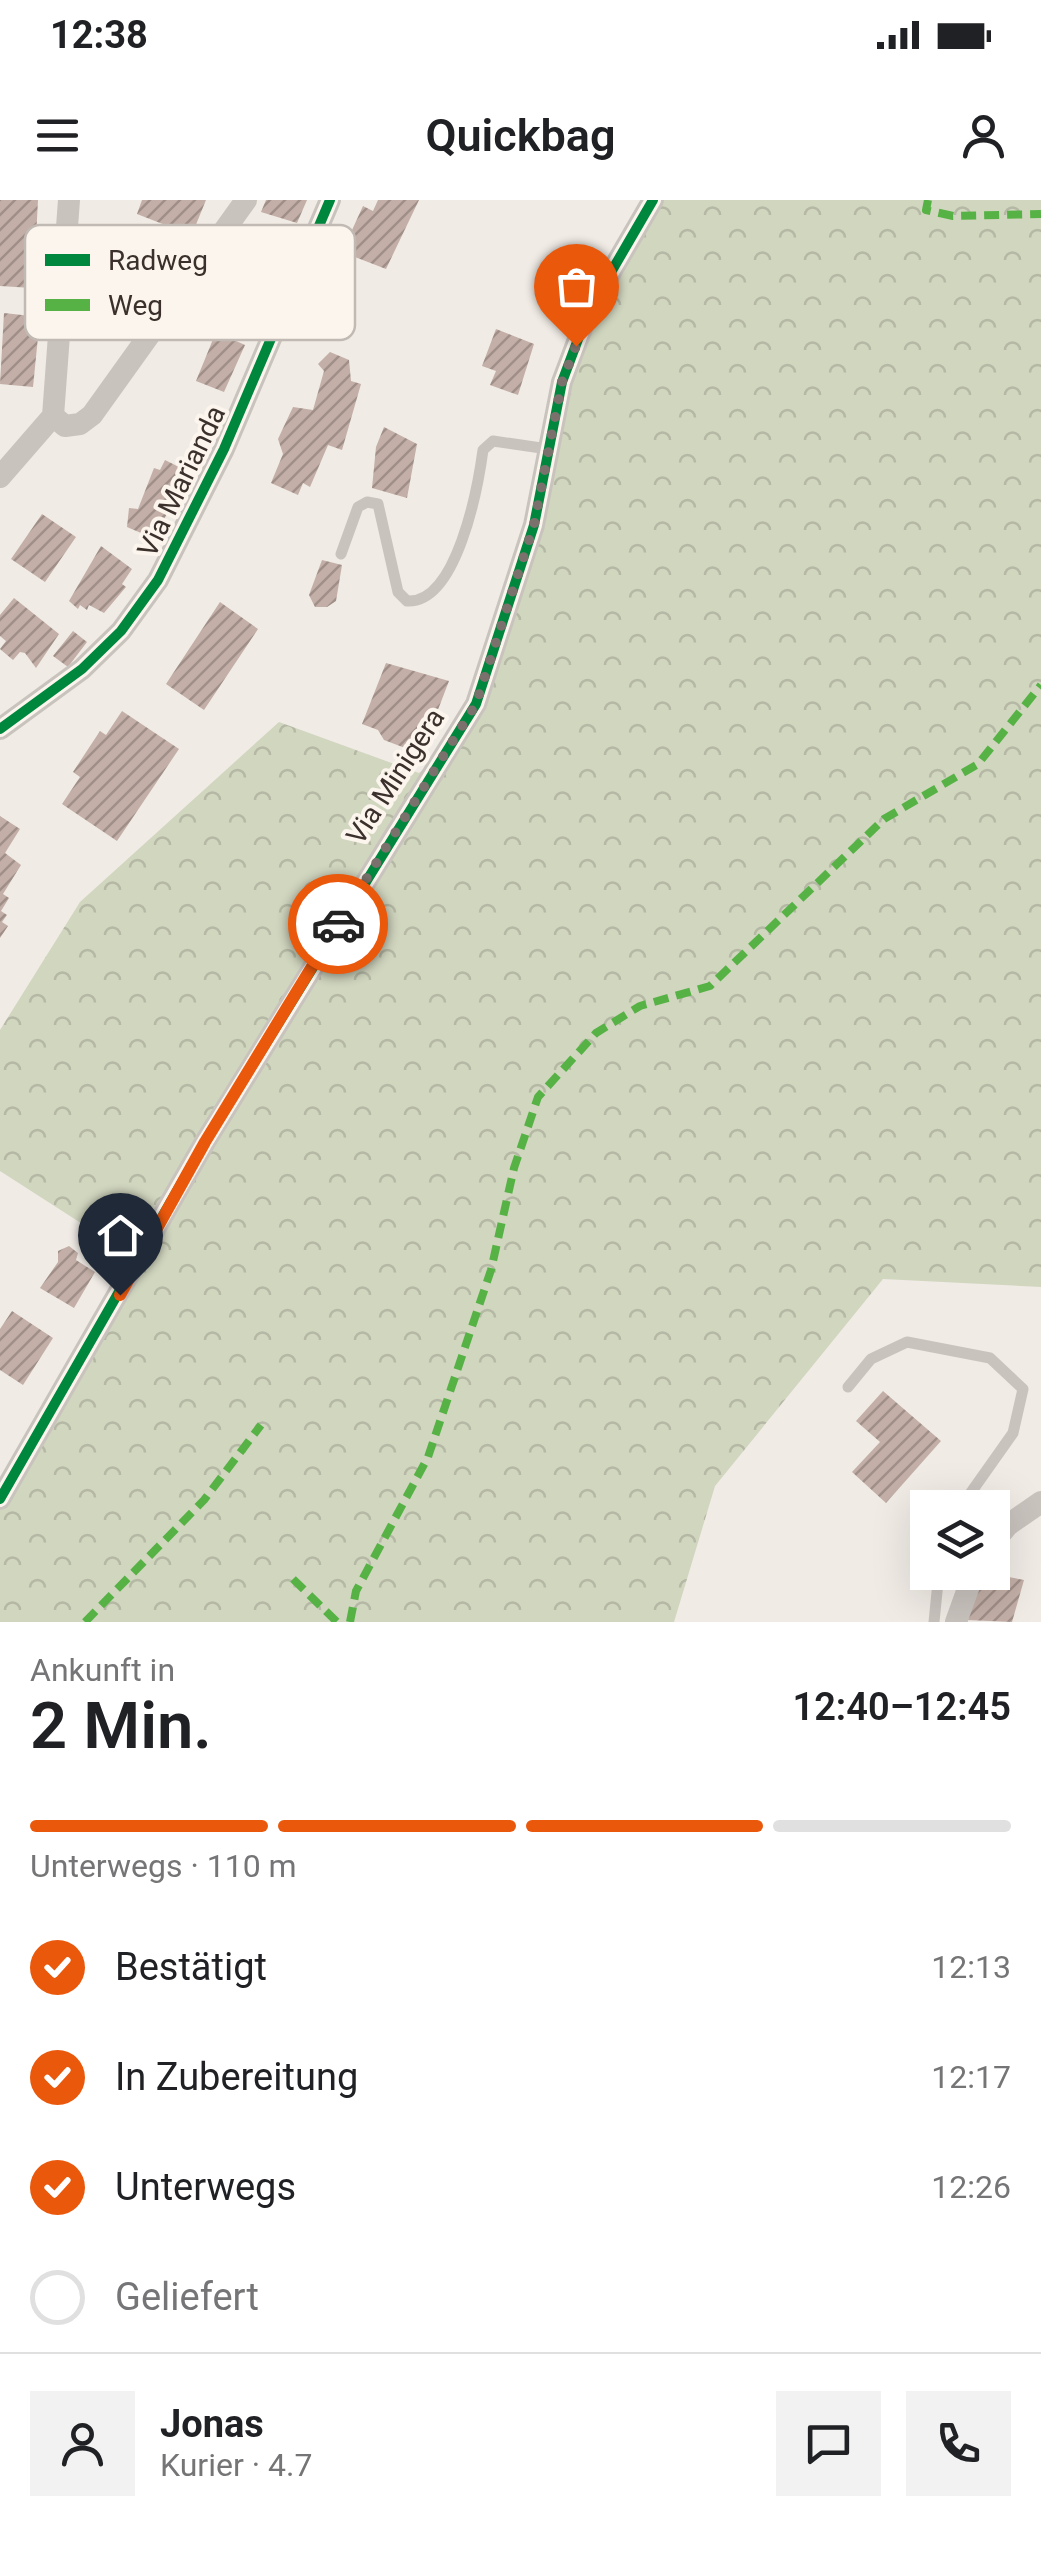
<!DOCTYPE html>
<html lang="de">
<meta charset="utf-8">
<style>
:root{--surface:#fff;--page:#f2f2f2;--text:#202124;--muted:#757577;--line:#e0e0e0;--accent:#ea580c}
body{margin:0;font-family:Roboto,sans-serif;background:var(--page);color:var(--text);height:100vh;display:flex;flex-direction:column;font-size:38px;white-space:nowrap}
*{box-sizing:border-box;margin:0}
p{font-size:32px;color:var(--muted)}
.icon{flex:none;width:55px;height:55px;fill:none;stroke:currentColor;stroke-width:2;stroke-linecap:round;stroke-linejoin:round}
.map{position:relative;height:1422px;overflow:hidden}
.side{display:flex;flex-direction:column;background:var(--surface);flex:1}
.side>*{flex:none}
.buttons{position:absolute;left:910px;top:1290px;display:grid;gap:20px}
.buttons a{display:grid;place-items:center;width:100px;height:100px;border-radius:0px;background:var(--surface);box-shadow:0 10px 40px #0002;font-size:50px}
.pin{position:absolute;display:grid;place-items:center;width:85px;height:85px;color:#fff;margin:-102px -42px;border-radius:50% 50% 50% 0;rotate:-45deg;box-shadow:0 0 10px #0007}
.pin .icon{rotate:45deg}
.courier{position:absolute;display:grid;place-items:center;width:100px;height:100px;margin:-50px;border:8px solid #ea580c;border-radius:50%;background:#fff;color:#222;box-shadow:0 2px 12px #0007}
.head em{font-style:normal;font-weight:600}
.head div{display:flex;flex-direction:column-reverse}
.head{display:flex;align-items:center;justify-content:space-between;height:170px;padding:0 30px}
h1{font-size:65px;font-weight:600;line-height:75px}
.bar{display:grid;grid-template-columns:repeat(4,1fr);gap:15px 10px;align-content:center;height:120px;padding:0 30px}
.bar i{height:12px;border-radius:8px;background:var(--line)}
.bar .selected{background:var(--accent)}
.bar p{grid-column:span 4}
.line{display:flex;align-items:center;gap:25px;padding:0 30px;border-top:2px solid var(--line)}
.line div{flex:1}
.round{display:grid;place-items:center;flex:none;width:105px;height:105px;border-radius:0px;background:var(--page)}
ol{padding:0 30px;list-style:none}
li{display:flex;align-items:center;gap:30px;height:110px}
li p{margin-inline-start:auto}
li .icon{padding:10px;border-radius:50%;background:var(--accent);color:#fff;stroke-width:4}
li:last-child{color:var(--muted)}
li i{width:55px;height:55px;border:5px solid var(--line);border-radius:50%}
.status{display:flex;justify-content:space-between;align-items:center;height:70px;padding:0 50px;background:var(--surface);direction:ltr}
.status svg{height:28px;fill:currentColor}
header{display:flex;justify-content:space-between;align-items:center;height:130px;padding:0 30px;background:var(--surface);font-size:45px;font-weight:600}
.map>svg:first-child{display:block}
.forest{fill:url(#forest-crowns)}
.building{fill:url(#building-hatch)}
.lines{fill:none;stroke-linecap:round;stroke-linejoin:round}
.service{stroke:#c9c3be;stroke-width:11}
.minor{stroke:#c9c3be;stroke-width:22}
.quiet{stroke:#57b246;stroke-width:8;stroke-dasharray:15 8;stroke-linecap:butt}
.cycleway-casing{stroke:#fbf5ee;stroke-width:16}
.cycleway{stroke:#00873e;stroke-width:10}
.done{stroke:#7a716c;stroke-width:10;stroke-dasharray:0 18}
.route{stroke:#ea580c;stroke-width:12}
.labels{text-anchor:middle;stroke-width:8;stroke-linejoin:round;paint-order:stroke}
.street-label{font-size:28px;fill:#3b302b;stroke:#fbf5ee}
.key{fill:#fbf5ee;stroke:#c1bab4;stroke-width:2.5}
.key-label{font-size:28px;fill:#3b302b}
</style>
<div class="status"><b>12:38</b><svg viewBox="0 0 49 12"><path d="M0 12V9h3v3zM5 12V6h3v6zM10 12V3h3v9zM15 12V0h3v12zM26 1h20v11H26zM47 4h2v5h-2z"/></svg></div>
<header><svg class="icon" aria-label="menu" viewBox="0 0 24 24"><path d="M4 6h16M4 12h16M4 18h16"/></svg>Quickbag<svg class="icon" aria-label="person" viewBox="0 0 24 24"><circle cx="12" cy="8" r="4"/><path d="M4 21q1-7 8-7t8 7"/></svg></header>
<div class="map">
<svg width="1041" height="1422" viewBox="0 0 1041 1422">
<defs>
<pattern id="forest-crowns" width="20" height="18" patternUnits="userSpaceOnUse" patternTransform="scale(2.5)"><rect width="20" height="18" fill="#d1d6bf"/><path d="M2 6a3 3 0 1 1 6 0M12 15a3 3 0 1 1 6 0" fill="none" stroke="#b4b8a4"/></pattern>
<pattern id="building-hatch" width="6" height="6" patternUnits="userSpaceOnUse" patternTransform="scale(2.5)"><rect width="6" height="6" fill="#c3afa7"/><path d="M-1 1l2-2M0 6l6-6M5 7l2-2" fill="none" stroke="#a08f88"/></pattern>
</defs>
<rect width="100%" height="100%" fill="#f0ebe5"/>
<!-- forest -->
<path class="forest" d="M653 0H1041V1087L883 1079 715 1286 674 1422H0V1299L140 1061 0 971V830L80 702 279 522 419 573 454 542 476 504 562 182Z"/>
<!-- building -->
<path class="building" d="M0 0H38L36 38 44 39 42 69 34 68 32 88 0 86Z
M142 0H206L184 54 166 46 173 28 137 14Z
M266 0H307L297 23 261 12Z
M378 0H419L386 69 342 52 363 6 373 11Z
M4 113 40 117 33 187 0 184Z
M496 129 534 144 518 195 490 185 496 171 482 166Z
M216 132 245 145 224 192 196 181Z
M330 152 349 160 351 181 361 184 342 250 328 245 310 287 303 283 298 295 271 283 283 254 278 239 293 207 313 210 324 171 318 164Z
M384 227 417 244 407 298 372 288 376 247Z
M165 260 187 271 155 339 127 327 129 308 138 309 154 268 160 270Z
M42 314 76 337 45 382 11 359Z
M101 346 132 369 122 384 126 387 104 413 89 405 87 410 80 405 78 409 69 401Z
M322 360 342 365 336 401 327 407H315L309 395Z
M14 398 59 434 36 468 25 453 20 452 13 460 0 449 6 441 0 436V415Z
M220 402 258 429 204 510 166 484Z
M73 431 87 442 68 467 53 456Z
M386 463 449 481 421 554 384 540 378 530 362 524Z
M122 511 179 549 117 641 62 604 80 577 73 572 100 531 106 535Z
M0 616 20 629 5 653 21 665 3 694 9 698 1 711 7 715 2 722 8 726 0 738Z
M69 1046 78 1053 76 1060 95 1072 74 1108 40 1088 58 1062V1051Z
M12 1111 53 1138 23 1185 0 1170V1129Z
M883 1191 941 1241 886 1303 852 1272 880 1242 856 1221Z
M982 1372 1024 1380 1012 1422 967 1420Z"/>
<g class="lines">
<!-- service -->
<path class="service" d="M341 354 358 307 367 302 378 304 398 392 407 401C457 404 478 287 483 250L493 241 548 249
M848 1187 871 1159 907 1142 990 1158 1023 1189 1013 1233 960 1308
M934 1422 939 1372"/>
<!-- minor -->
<path class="minor" d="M69 0 53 216 65 226 80 224 92 215 246 0
M0 277 53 216
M0 529 82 469 121 431 158 380 224 249 330 0
M0 1299 205 942 476 504 534 325 562 182 589 110 653 0
M992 1344 1008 1325 1041 1302
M956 1422 974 1372"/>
<!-- quiet -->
<path class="quiet" d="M928 0 926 10 953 16 1041 14
M293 1379 337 1422
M85 1422 204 1300 261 1225
M350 1422 356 1391 428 1257 491 1070 514 968 538 897 596 833 640 806 710 786 884 619 978 564 1041 485"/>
<!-- cycleway casing -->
<g class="cycleway-casing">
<path id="cycleway" d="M0 529 82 469 121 431 158 380 224 249 330 0
M0 1299 205 942 476 504 534 325 562 182 589 110 653 0"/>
</g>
<!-- cycleway -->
<use href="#cycleway" class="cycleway"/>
</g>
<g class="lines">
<!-- done -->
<path class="done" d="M338 724 476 504 534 325 562 182 576 146"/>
<!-- route -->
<path class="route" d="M120 1095 205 942 338 724"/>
</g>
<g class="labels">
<!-- street labels -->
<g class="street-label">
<text transform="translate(181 281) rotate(-64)" y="10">Via Marianda</text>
<text transform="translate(395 576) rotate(-57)" y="10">Via Minigera</text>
</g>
</g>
<!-- legend -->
<rect x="25" y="25" width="330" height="115" rx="15" class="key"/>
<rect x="45" y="54" width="45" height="12" fill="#00873e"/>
<rect x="45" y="99" width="45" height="12" fill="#57b246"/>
<g class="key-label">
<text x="108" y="70">Radweg</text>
<text x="108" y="115">Weg</text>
</g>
</svg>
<div class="buttons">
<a><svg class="icon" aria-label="layers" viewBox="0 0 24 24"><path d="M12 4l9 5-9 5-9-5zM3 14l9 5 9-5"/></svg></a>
</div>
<div class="pin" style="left:576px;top:146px;background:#ea580c"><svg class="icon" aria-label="bag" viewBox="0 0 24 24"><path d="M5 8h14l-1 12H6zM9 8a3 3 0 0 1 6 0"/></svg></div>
<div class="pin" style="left:120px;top:1095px;background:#1f2937"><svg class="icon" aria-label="home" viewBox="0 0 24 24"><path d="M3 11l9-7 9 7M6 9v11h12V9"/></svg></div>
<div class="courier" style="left:338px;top:724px"><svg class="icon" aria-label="car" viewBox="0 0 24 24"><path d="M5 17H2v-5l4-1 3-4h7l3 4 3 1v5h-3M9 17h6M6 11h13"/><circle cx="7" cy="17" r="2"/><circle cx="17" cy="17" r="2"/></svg></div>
</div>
<section class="side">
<div class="head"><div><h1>2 Min.</h1><p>Ankunft in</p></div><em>12:40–12:45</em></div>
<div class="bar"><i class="selected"></i><i class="selected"></i><i class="selected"></i><i></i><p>Unterwegs · 110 m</p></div>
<ol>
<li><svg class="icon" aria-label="check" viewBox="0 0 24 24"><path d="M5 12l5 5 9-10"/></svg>Bestätigt<p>12:13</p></li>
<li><svg class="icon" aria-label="check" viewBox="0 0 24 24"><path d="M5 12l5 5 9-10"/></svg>In Zubereitung<p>12:17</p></li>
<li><svg class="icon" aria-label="check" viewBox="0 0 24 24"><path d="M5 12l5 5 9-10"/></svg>Unterwegs<p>12:26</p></li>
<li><i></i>Geliefert</li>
</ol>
<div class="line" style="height:180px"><a class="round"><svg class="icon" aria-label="person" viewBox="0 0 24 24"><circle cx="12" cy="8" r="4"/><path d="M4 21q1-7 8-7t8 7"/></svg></a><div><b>Jonas</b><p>Kurier · 4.7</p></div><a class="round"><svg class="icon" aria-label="chat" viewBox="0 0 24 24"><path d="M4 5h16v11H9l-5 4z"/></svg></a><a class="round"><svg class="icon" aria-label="phone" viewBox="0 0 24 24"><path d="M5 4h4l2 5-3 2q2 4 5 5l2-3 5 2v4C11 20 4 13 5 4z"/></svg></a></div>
</section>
